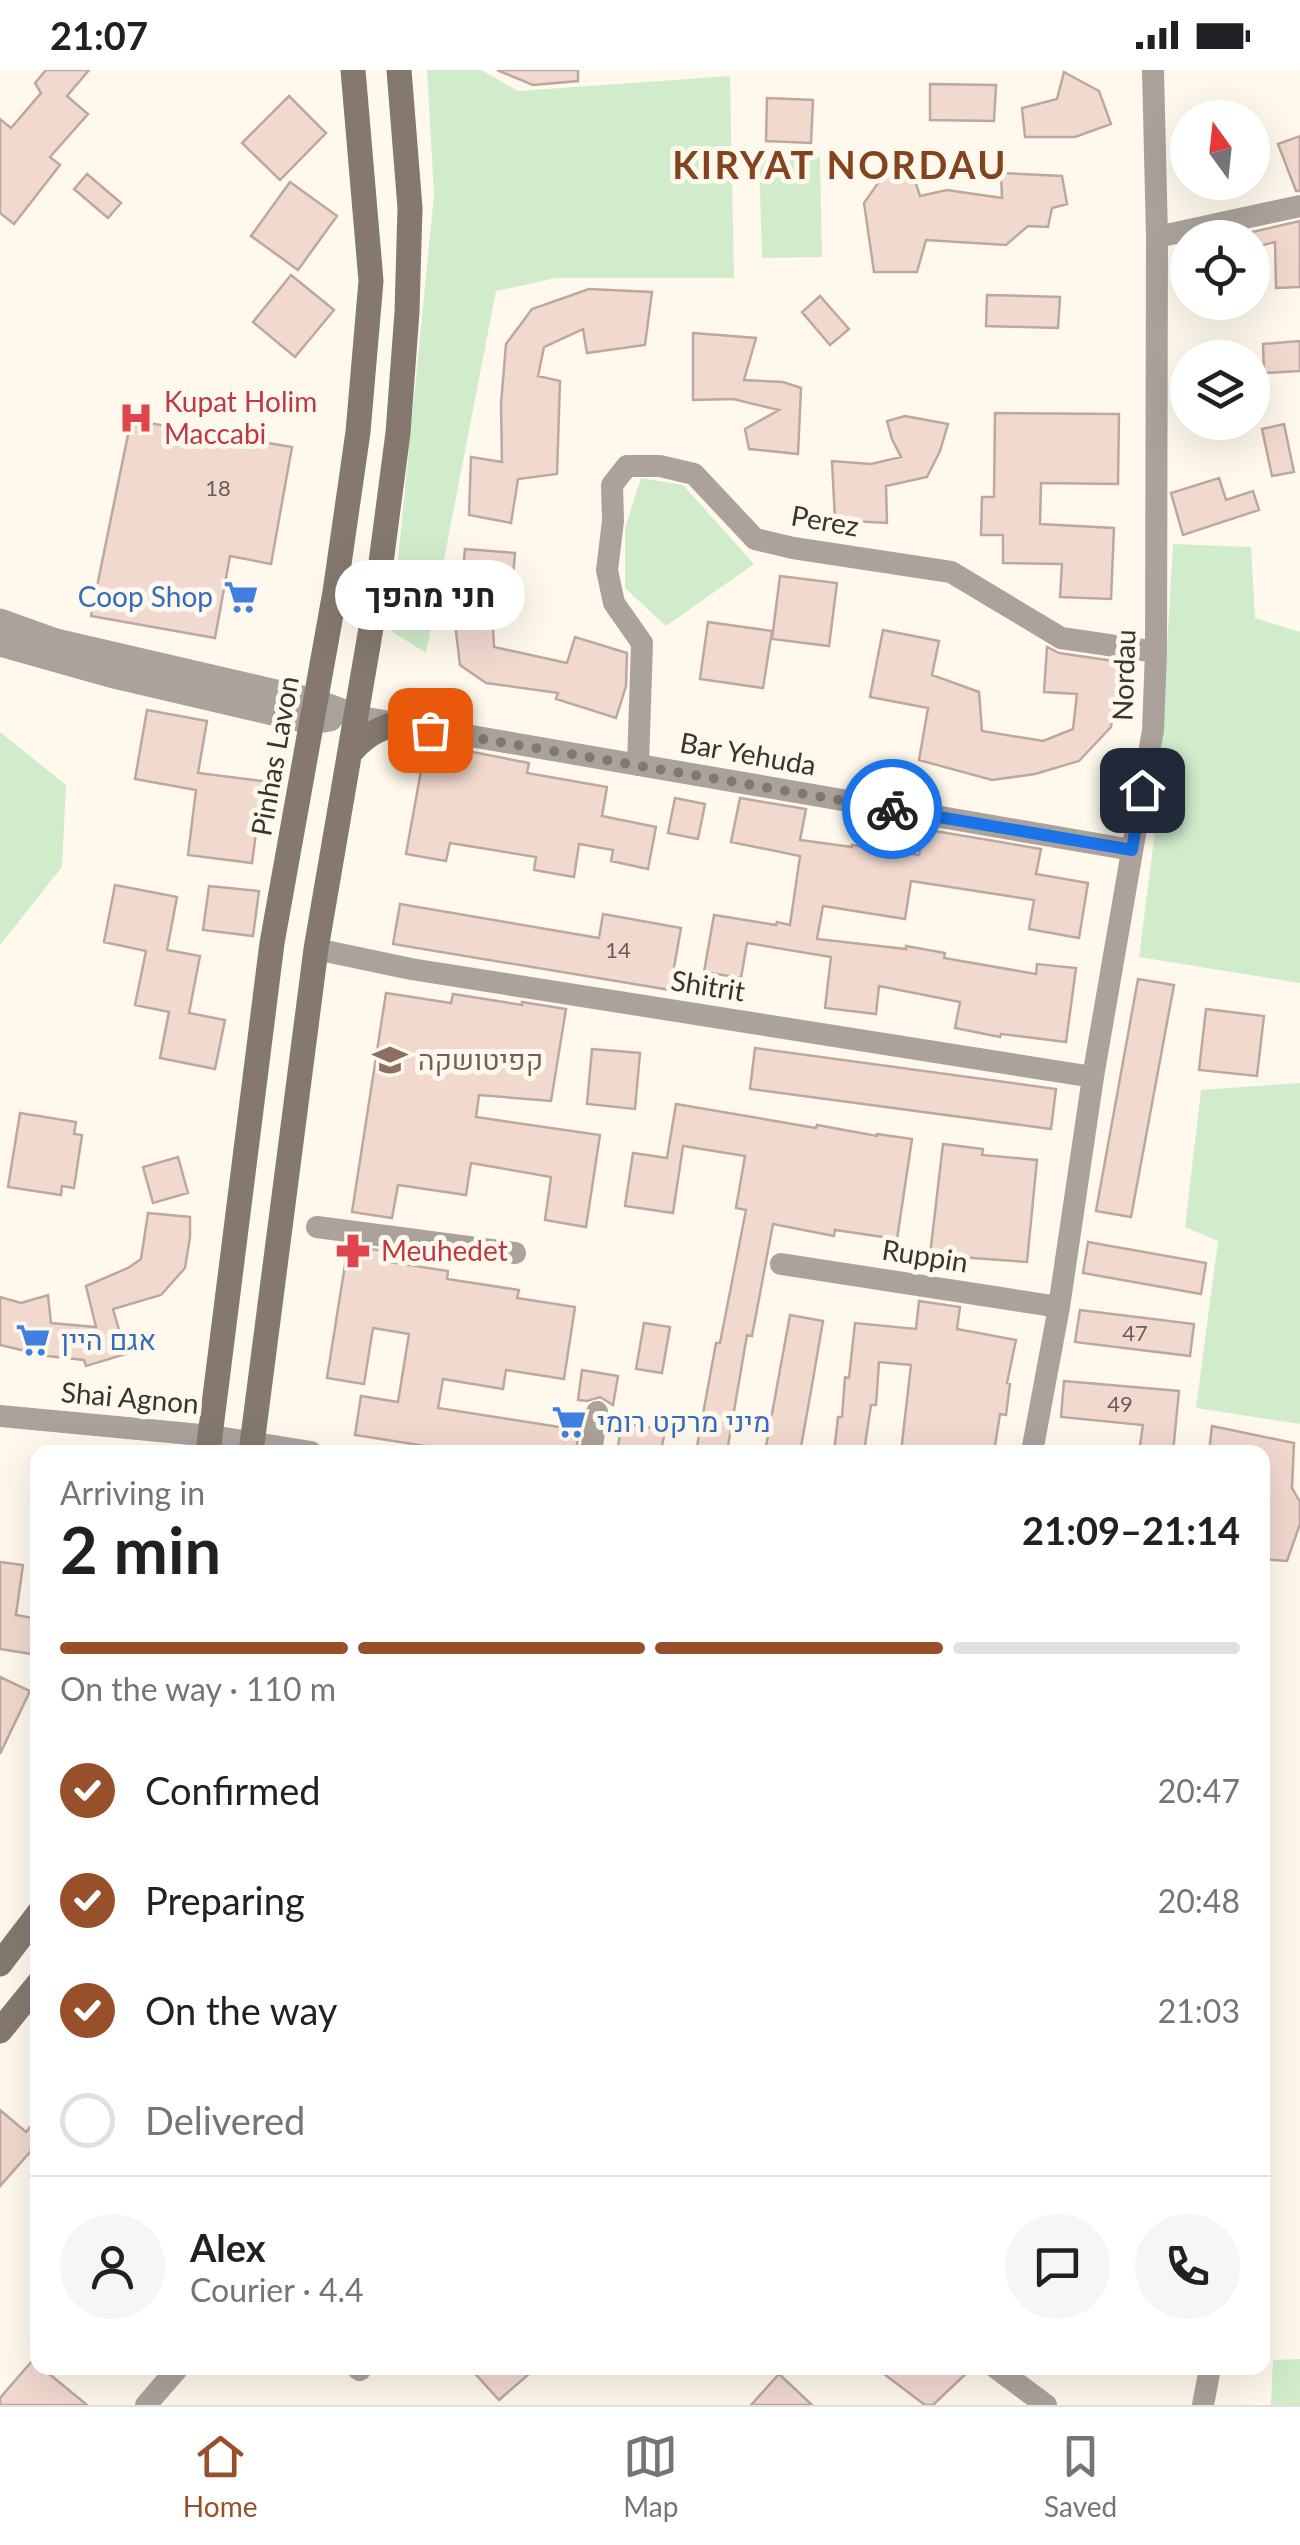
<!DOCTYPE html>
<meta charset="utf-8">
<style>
:root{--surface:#fff;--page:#f6f6f6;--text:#202124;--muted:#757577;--line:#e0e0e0;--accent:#975029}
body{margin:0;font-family:Lato,Heebo,sans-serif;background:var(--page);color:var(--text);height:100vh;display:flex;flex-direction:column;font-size:38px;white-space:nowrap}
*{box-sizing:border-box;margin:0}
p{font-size:32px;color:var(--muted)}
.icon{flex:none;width:55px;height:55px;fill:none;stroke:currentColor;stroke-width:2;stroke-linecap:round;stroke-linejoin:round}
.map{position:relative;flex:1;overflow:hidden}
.panel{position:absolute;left:30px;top:1375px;width:1240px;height:930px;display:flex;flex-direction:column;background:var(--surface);border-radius:20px;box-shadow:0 10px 40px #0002}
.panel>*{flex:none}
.needle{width:65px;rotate:345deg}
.tools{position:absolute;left:1170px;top:30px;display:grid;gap:20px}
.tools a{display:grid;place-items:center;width:100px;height:100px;border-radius:50%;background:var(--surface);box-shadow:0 10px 40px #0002;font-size:50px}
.pin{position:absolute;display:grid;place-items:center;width:85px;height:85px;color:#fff;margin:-42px;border-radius:20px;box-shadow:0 5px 15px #0006}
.courier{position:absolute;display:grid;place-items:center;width:100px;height:100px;margin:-50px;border:8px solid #1a73e8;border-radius:50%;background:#fff;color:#222;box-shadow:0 2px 12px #0007}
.bubble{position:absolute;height:70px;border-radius:35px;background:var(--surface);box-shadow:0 10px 40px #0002;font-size:32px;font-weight:700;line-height:70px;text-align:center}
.summary em{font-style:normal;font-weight:700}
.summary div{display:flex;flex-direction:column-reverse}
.summary{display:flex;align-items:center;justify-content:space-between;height:170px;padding:0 30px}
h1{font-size:65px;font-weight:700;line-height:75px}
.bar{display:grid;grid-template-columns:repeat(4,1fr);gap:15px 10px;align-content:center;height:120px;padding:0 30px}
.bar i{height:12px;border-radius:8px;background:var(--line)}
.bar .on{background:var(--accent)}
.bar p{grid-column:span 4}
.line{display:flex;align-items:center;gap:25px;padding:0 30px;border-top:2px solid var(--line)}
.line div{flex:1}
.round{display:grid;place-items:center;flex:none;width:105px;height:105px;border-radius:52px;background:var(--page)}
ol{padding:0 30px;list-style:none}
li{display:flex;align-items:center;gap:30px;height:110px}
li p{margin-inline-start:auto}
li .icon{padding:10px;border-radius:50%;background:var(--accent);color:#fff;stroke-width:4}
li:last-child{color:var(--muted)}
li i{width:55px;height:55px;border:5px solid var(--line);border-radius:50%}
.status{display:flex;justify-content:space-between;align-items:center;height:70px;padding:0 50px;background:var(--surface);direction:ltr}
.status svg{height:28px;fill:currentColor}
.tabs{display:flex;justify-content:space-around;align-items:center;height:140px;border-top:2px solid var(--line);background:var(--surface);font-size:28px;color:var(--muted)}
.tabs a{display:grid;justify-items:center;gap:5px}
.tabs .on{color:var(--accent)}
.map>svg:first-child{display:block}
.green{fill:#d1eccb}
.building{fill:#f2d9d0;stroke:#bea79f;stroke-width:2.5}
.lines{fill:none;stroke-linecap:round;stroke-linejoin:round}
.minor{stroke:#aba29c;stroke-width:22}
.tertiary{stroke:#aba29c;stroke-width:25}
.secondary{stroke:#85796f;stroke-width:25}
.done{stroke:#7e7a70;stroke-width:10;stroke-dasharray:0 18}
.route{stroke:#1a73e8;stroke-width:12}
.labels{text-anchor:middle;stroke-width:10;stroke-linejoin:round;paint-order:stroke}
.number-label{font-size:22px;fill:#675e56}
.health-label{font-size:28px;fill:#be3a42;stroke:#fef9ec;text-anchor:start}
.street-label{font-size:28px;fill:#39352d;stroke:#fef9ec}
.shop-label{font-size:28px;fill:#366cbe;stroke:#fef9ec;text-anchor:start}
.education-label{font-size:28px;fill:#785e54;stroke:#fef9ec;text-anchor:start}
.district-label{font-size:38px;font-weight:bold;letter-spacing:2.5px;fill:#83431f;stroke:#fef9ec}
</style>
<div class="status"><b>21:07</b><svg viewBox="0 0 49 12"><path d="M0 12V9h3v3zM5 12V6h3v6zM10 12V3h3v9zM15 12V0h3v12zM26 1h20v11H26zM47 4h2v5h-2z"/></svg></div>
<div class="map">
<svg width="1300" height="2335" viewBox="0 0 1300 2335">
<rect width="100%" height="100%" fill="#fef9ec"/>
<!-- green -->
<path class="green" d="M427 0H481L518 21 730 6 734 208H556L496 221 426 583 391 561 434 125Z
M820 87 822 187 762 188 759 89Z
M641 408 683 415 754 494 666 556 625 518V458Z
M1173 474 1251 477 1255 548 1300 562V913L1139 887 1157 746Z
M0 662 66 715 62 797 0 875Z
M1300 1013V1354L1196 1338 1218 1171 1185 1157 1201 1020Z
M1300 2289V2335H1271L1273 2290Z"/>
<!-- building -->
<path class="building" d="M46 0H89L67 26 88 44 50 87 60 95 14 154 0 143V49L11 58 41 23 35 13Z
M497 0H578V11L533 15Z
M1064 2 1099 21 1111 54 1075 67H1025L1022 38 1057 29Z
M930 14 996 15 994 51 930 50Z
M289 26 326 63 280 110 242 73Z
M767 28 813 30 811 73 766 71Z
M1300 66V121H1296L1278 74Z
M890 96 911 98 920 126 947 120 1002 128 1001 103 1062 106 1067 134 1052 138 1048 157 1028 156 1006 175 926 170 917 202H874L864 133Z
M87 104 121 133 108 148 74 119Z
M290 112 337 146 298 200 251 166Z
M1300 151V217L1276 218 1275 172 1252 178V162Z
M291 205 334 240 295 287 253 252Z
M589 219 652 222 645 275 587 283 583 259 544 277 538 306 560 311 557 404 518 409 511 453 469 445 471 387 502 392 501 334 506 274 532 239Z
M987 225 1060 227 1058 258 986 256Z
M820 226 849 259 830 275 802 242Z
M693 263 756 268 744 310 783 312 801 318 798 384 749 379 745 359 779 340 733 329 693 330Z
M1300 271V301L1264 303 1263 274Z
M995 343 1119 344 1118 414 1041 413 1040 454 1114 458 1111 529 1060 527 1062 494 1003 493V465H981L982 427H994Z
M905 346 948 354 940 381 927 407 886 416 887 453 835 450 832 391 871 394 901 387 892 369 887 351Z
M131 350 292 377 271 494 230 486 215 568 91 546Z
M1284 354 1294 402 1272 406 1262 359Z
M1219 408 1226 430 1253 421 1259 440 1183 465 1171 423Z
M465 479 515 483 510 541 492 539 494 577 567 593 575 567 627 583 626 616 616 648 556 629 558 623 486 613 460 595 454 545H459Z
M780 506 837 513 829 576 772 569Z
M708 552 772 561 763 618 700 609Z
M883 560 939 571 932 605 979 622 982 661 1043 671 1073 659 1077 624 1044 622 1047 577 1059 583 1121 592 1111 657 1079 691 1035 704 992 710 919 690 928 638 870 627Z
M147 640 207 651 198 703 263 711 252 793 188 785 196 720 135 709Z
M426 673 529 693 527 703 607 717 602 746 656 757 648 799 611 791 613 780 579 774 574 807 534 800 536 787 450 773 446 791 406 784Z
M675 728 705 734 698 769 668 763Z
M740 728 806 739 800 770 852 777V775L919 785 923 759 1041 779 1036 804 1088 813 1079 868 1029 859 1034 830 911 811 905 849 823 836 817 869 906 879V876L945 883 944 888 1036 904 1037 894 1076 898 1066 972 1001 964 1000 967 955 958 960 932 879 916 876 944 825 938 831 887 747 873 741 908 704 902 714 845 776 855 777 852 790 855 800 786 731 772Z
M115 815 177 827 167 880 200 886 189 943 225 950 215 999 160 988 169 942 135 935 146 881 104 872Z
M209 816 259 821 253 866 203 860Z
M400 834 599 868 603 844 681 858 670 920 393 874Z
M1138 909 1174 915 1131 1147 1096 1141Z
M386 923 451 933 453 924 522 935V932L566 939 551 1031 479 1025 476 1047 600 1065 586 1157 545 1150 551 1107 471 1093 466 1125 398 1115 392 1148 352 1142Z
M1206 939 1264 946 1257 1006 1199 1000Z
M755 978 1056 1019 1051 1059 750 1019Z
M592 979 640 983 635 1039 587 1034Z
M676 1034 816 1058 817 1055 877 1066V1064L912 1069 897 1169 835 1160 834 1166 773 1154 752 1266 747 1265 727 1382H696L716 1273H720L746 1140 736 1138 745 1086 683 1076 673 1143 625 1136 633 1083 667 1088Z
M20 1043 76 1052 74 1064 82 1065 74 1118 62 1116 61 1125 8 1117Z
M943 1074 983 1079 982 1085 1037 1090 1027 1192 930 1185Z
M178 1087 188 1123 153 1133 143 1097Z
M148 1143 190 1147V1167L185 1198 161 1225 113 1239 126 1284 86 1296 84 1290 47 1286 0 1275V1227L21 1233 48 1225 51 1253 96 1257 86 1216 128 1198 141 1189Z
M1088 1172 1206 1193 1201 1224 1083 1203Z
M348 1176 385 1181 383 1191 448 1201 447 1209 519 1220 517 1228 575 1237 564 1309 506 1300 503 1319 443 1309 438 1338 579 1360 576 1382H464L355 1365 361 1326 398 1332 409 1264 373 1258 364 1314 327 1308Z
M919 1231 960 1237 957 1259 1016 1270 1007 1313 1010 1314 1006 1345 1000 1344 994 1382H901L911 1295 879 1292 876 1335H871L864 1382H834L838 1347H842L845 1307 849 1308 855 1253 916 1259Z
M1080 1240 1194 1254 1190 1286 1075 1272Z
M790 1245 823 1251 811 1321 800 1382H765Z
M644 1253 670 1257 662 1303 636 1299Z
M582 1300 618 1306 613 1335 600 1327 587 1331 578 1330Z
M1064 1311 1179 1321 1173 1382H1139L1143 1355 1061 1347Z
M622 1353 665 1360 661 1382H617Z
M1212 1356 1294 1373 1292 1418 1300 1432V1454L1287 1491 1262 1489V1382H1209Z
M0 1492 23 1495 16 1545 38 1549V1585L0 1579Z
M0 1607 30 1621 0 1684Z
M0 2040 26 2062 38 2048V2073L0 2116Z
M33 2290 38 2294V2298H42L87 2335H0V2328Z
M470 2298H536L499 2330Z
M876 2298H972L933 2335H925Z
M779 2304 812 2335H751Z"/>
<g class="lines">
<!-- minor -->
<path class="minor" d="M1157 167 1300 136
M355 646 1132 780
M638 695 642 573 614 533 607 500 613 451 612 415 627 396H660L694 404 755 469 793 478 951 502 1061 568 1156 582
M316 879 411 899 1093 1007
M317 1157 515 1183
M781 1194 1059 1237
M0 1346 212 1366 311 1382
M591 1382 597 1342
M1032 1382 1059 1237 1093 1007 1153 660 1156 582 1157 167 1153 0
M357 2298 360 2300
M996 2298 1046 2335
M146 2335 178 2298
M1203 2335 1210 2298"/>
<!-- tertiary -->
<path class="tertiary" d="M0 551 56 571 315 631 355 646
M0 574 110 605 311 652 330 649"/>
<!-- secondary -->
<path class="secondary" d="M350 683C364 667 375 660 395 654
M208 1382 272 873 335 522 358 362 371 211 353 0
M251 1382 316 879 377 523 398 363 407 242 410 138 399 0
M0 1894 38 1844
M0 1961 38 1914"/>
</g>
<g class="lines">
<!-- done -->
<path class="done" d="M430 660 892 739"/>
<!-- route -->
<path class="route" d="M892 739 1132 780 1142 720"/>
</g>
<!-- icons -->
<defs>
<g id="hospital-bare" transform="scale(2.7)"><path d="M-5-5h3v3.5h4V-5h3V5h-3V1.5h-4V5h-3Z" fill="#e0444e" stroke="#fef9ec" stroke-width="2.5" paint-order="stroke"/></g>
<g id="supermarket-bare" transform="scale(2.7)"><path d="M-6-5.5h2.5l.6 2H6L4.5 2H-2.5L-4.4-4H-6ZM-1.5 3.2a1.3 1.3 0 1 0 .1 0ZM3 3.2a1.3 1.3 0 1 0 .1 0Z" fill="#3f7fe0" stroke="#fef9ec" stroke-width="2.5" paint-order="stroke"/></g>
<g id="school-bare" transform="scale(2.7)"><path d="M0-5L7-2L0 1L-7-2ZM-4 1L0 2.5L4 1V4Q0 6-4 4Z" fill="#8d6e63" stroke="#fef9ec" stroke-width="2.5" paint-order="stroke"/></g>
<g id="pharmacy-bare" transform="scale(2.7)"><path d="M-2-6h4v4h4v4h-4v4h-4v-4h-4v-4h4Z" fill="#e0444e" stroke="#fef9ec" stroke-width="2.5" paint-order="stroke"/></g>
</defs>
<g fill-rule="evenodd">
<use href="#hospital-bare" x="136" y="348"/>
<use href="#supermarket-bare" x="241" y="527"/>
<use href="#school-bare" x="390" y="990"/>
<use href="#pharmacy-bare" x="353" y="1181"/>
<use href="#supermarket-bare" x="33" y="1270"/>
<use href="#supermarket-bare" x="569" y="1352"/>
</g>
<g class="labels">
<!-- number labels -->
<g class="number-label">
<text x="218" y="426">18</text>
<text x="618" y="888">14</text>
<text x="1135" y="1271">47</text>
<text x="1120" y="1342">49</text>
</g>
<!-- health labels -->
<g class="health-label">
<text x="164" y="342">Kupat Holim<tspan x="164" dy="32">Maccabi</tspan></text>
<text x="381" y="1191">Meuhedet</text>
</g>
<!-- street labels -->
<g class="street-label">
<text transform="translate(825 451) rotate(10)" y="10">Perez</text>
<text transform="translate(1124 605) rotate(-88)" y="10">Nordau</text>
<text transform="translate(748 684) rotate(10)" y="10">Bar Yehuda</text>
<text transform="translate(275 686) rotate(-80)" y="10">Pinhas Lavon</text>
<text transform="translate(708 916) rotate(9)" y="10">Shitrit</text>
<text transform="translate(925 1186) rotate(9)" y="10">Ruppin</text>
<text transform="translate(130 1328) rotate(5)" y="10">Shai Agnon</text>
</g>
<!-- shop labels -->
<g class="shop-label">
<text x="213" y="537" text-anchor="end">Coop Shop</text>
<text x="61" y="1280">אגם היין</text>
<text x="597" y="1362">מיני מרקט רומי</text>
</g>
<!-- education labels -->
<g class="education-label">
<text x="418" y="1000">קפיטושקה</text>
</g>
<!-- district labels -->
<g class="district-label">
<text x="840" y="109">KIRYAT NORDAU</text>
</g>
</g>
</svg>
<div class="tools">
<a><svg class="needle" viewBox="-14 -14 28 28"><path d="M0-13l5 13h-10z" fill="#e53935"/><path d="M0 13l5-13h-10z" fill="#757577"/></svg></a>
<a><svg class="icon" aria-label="locate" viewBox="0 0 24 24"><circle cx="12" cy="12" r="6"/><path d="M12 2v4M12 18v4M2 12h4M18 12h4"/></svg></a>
<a><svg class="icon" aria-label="layers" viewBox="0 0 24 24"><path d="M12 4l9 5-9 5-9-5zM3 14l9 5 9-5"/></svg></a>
</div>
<div class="pin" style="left:430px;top:660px;background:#ea580c"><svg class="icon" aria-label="bag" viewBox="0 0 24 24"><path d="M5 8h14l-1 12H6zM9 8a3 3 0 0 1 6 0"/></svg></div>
<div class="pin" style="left:1142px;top:720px;background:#1f2937"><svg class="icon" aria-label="home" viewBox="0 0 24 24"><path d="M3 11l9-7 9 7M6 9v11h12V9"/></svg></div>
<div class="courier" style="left:892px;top:739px"><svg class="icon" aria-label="bike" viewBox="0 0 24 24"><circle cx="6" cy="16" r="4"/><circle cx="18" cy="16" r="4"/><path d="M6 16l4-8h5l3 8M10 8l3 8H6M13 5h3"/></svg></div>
<div class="bubble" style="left:335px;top:490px;width:190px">חני מהפך</div>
<section class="panel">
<div class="summary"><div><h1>2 min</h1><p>Arriving in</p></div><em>21:09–21:14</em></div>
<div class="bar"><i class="on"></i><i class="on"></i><i class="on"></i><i></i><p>On the way · 110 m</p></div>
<ol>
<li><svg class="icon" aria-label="check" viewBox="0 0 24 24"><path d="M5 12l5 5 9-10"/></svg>Confirmed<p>20:47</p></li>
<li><svg class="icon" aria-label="check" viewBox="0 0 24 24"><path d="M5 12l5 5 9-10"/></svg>Preparing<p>20:48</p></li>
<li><svg class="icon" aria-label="check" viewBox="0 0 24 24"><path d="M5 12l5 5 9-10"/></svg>On the way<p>21:03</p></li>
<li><i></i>Delivered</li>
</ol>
<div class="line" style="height:180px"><a class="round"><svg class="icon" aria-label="person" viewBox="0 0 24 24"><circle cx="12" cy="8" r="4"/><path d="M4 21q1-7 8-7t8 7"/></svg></a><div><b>Alex</b><p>Courier · 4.4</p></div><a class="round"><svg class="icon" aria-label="chat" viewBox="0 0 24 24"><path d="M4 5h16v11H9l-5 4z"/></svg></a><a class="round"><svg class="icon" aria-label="phone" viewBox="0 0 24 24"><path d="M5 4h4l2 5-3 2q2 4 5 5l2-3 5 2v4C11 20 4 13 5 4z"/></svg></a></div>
</section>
</div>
<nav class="tabs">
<a class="on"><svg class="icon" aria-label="home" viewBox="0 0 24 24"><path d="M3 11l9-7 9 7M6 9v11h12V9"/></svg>Home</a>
<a><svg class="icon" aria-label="map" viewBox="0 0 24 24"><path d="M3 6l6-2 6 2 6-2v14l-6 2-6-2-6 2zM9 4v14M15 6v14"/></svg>Map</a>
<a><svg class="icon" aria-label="saved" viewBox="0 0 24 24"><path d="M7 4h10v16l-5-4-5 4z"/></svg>Saved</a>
</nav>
